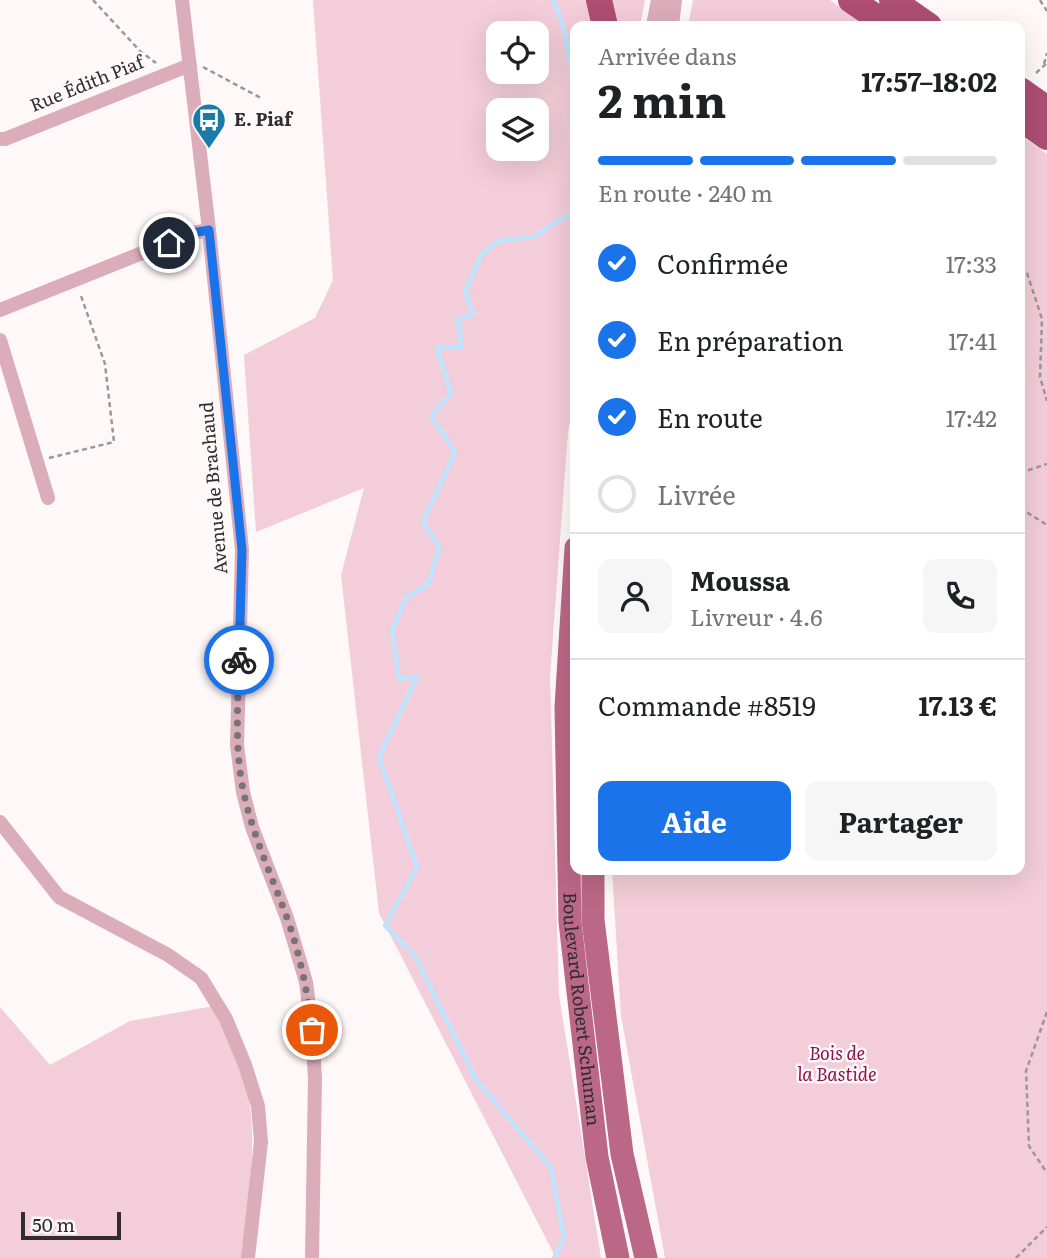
<!DOCTYPE html>
<html lang="fr">
<meta charset="utf-8">
<style>
:root{--surface:#fff;--page:#f6f6f6;--text:#202124;--muted:#757577;--line:#e0e0e0;--accent:#1a73e8}
body{margin:0;font-family:Literata,serif;background:var(--page);color:var(--text);height:100vh;display:flex;flex-direction:column;font-size:26px;white-space:nowrap}
*{box-sizing:border-box;margin:0}
p{font-size:23px;color:var(--muted)}
.icon{flex:none;width:38px;height:38px;fill:none;stroke:currentColor;stroke-width:2;stroke-linecap:round;stroke-linejoin:round}
.map{position:relative;flex:1;overflow:hidden}
.details{position:absolute;left:570px;top:21px;width:455px;height:854px;display:flex;flex-direction:column;background:var(--surface);border-radius:14px;box-shadow:0 7px 28px #0002}
.details>*{flex:none}
.buttons{position:absolute;left:486px;top:21px;display:grid;gap:14px}
.buttons a{display:grid;place-items:center;width:63px;height:63px;border-radius:14px;background:var(--surface);box-shadow:0 7px 28px #0002;font-size:35px}
.scale{position:absolute;left:21px;bottom:18px;width:100px;box-sizing:border-box;padding-left:7px;border:4px solid #322c2e;border-top:0;font-size:19px;line-height:24px;white-space:nowrap;color:#322c2e;-webkit-text-stroke:5px #fef8f9;paint-order:stroke}
.pin{position:absolute;display:grid;place-items:center;width:60px;height:60px;color:#fff;margin:-30px;border:4px solid #fff;border-radius:50%;box-shadow:0 2px 7px #0007}
.courier{position:absolute;display:grid;place-items:center;width:70px;height:70px;margin:-35px;border:5px solid #1a73e8;border-radius:50%;background:#fff;color:#222;box-shadow:0 2px 9px #0007}
.headline em{font-style:normal;font-weight:700}
.headline div{display:flex;flex-direction:column-reverse}
.headline{display:flex;align-items:center;justify-content:space-between;height:119px;padding:0 28px}
h1{font-size:46px;font-weight:700;line-height:52px}
.bar{display:grid;grid-template-columns:repeat(4,1fr);gap:10px 7px;align-content:center;height:84px;padding:0 28px}
.bar i{height:9px;border-radius:5px;background:var(--line)}
.bar .selected{background:var(--accent)}
.bar p{grid-column:span 4}
.line{display:flex;align-items:center;gap:18px;padding:0 28px;border-top:2px solid var(--line)}
.line div{flex:1}
.round{display:grid;place-items:center;flex:none;width:74px;height:74px;border-radius:14px;background:var(--page)}
ol{padding:0 28px;list-style:none}
li{display:flex;align-items:center;gap:21px;height:77px}
li p{margin-inline-start:auto}
li .icon{padding:7px;border-radius:50%;background:var(--accent);color:#fff;stroke-width:4}
li:last-child{color:var(--muted)}
li i{width:38px;height:38px;border:4px solid var(--line);border-radius:50%}
.action{display:flex;gap:14px;margin-top:auto;padding:14px 28px}
.action a{flex:1;height:80px;border-radius:14px;background:var(--accent);color:#fff;font-size:28px;font-weight:700;line-height:80px;text-align:center}
.action a+a{background:var(--page);color:var(--text)}
.map>svg:first-child{display:block}
.green{fill:#f3cdd9;fill-rule:evenodd}
.lines{fill:none;stroke-linecap:round;stroke-linejoin:round}
.stream{stroke:#bee5fd;stroke-width:4.5}
.path{stroke:#9d9799;stroke-width:2.5;stroke-dasharray:5 3.5;stroke-linecap:butt}
.minor{stroke:#dbacba;stroke-width:14}
.tertiary{stroke:#dbacba;stroke-width:18}
.primary{stroke:#ba6885;stroke-width:23}
.motorway{stroke:#ad4e72;stroke-width:26}
.done{stroke:#797375;stroke-width:7;stroke-dasharray:0 12.6}
.route{stroke:#1a73e8;stroke-width:9}
.labels{text-anchor:middle;stroke-width:5;stroke-linejoin:round;paint-order:stroke}
.street-label{font-size:18px;fill:#322c2e;stroke:#fef8f9}
.poi-label{font-size:18px;font-weight:bold;fill:#322c2e;stroke:#fef8f9;text-anchor:start}
.park-label{font-size:18px;font-style:italic;fill:#8c124e;stroke:#fef8f9}
</style>
<div class="map">
<svg width="1047" height="1258" viewBox="0 0 1047 1258">
<rect width="100%" height="100%" fill="#fef8f9"/>
<!-- green -->
<path class="green" d="M313 0H645L640 26H576V384L568 432 550 676 559 995 601 1258H556L379 913 341 575 364 488 256 532 244 355 315 318 333 280ZM499 33H537V72H499ZM499 110H537V149H499Z
M693 0H830L867 26H688Z
M1020 135 1047 154V1258H665L621 1016 612 870H1020Z
M214 1006C224 1030 238 1055 245 1081 260 1135 248 1203 242 1258H0V1007L50 1065 130 1021Z"/>
<g class="lines">
<!-- stream -->
<path class="stream" d="M553 0 563 26 576 92
M554 1258 564 1238 551 1168 476 1080 415 956 385 926 417 867 379 757 417 677 399 679 392 630 406 598 429 583 439 547 423 522 455 452 431 416 451 394 437 347H461L458 320 473 314 465 292 481 255 498 241 533 237 576 210"/>
<!-- path -->
<path class="path" d="M93 0 140 51 156 63
M1040 0 1047 11
M1044 64 1047 53
M203 67 261 98
M1036 73 1047 63
M1020 268 1027 273 1042 319 1040 377 1047 401
M49 458 114 442 105 364 80 293
M1020 473 1047 464
M1020 508 1047 525
M1047 1012 1026 1071 1029 1146 1047 1173
M1016 1258 1047 1227"/>
<!-- minor -->
<path class="minor" d="M182 0 209 230 242 550 237 745 243 792 252 827 287 918 306 982 312 1030 315 1078 312 1258
M0 139H5L190 65
M0 310 192 233 209 230
M0 340 48 498
M0 822 59 897 168 955 201 978 226 1019 245 1065 258 1106 261 1142 248 1258"/>
<!-- tertiary -->
<path class="tertiary" d="M655 26 660 0
M670 26 673 0"/>
<!-- primary -->
<g class="primary">
<path id="s1" d="M576 548 566 707 570 922 597 1157 618 1258"/>
<path d="M593 870V920L622 1154 646 1258"/>
</g>
<!-- motorway -->
<path class="motorway" d="M599 0 605 26
M851 0 889 26
M892 0 929 26
M1020 90 1047 109
M1020 118 1047 137"/>
</g>
<g class="lines">
<!-- done -->
<path class="done" d="M239 660C238 705 234 749 244 794 253 835 271 875 286 915 300 954 307 989 312 1030"/>
<!-- route -->
<path class="route" d="M169 243 192 233 209 230 242 550 239 660"/>
</g>
<!-- icons -->
<defs>
<g id="bus-pin" transform="scale(1.75)"><path d="M0 17L-7.5 6A9.5 9.5 0 1 1 7.5 6Z" fill="#197ba7" stroke="#fef8f9"/><path d="M-5-6H5V4H4V6H2V4H-2V6H-4V4H-5ZM-3.5-4V0h7V-4ZM-3.5 1.2v1.5H-2V1.2ZM2 1.2v1.5H3.5V1.2Z" fill="#fff"/></g>
</defs>
<g fill-rule="evenodd">
<use href="#bus-pin" x="209" y="120"/>
</g>
<g class="labels">
<!-- street labels -->
<g class="street-label">
<text transform="translate(87 84) rotate(-22)" y="6">Rue Édith Piaf</text>
<text transform="translate(214 488) rotate(-95)" y="6">Avenue de Brachaud</text>
<text dy="6" stroke="none"><textPath href="#s1" startOffset="462">Boulevard Robert Schuman</textPath></text>
</g>
<!-- poi labels -->
<g class="poi-label">
<text x="234" y="126">E. Piaf</text>
</g>
<!-- park labels -->
<g class="park-label">
<text x="837" y="1060">Bois de<tspan x="837" dy="21">la Bastide</tspan></text>
</g>
</g>
</svg>
<div class="buttons">
<a><svg class="icon" aria-label="locate" viewBox="0 0 24 24"><circle cx="12" cy="12" r="6"/><path d="M12 2v4M12 18v4M2 12h4M18 12h4"/></svg></a>
<a><svg class="icon" aria-label="layers" viewBox="0 0 24 24"><path d="M12 4l9 5-9 5-9-5zM3 14l9 5 9-5"/></svg></a>
</div>
<div class="scale">50 m</div>
<div class="pin" style="left:312px;top:1030px;background:#ea580c"><svg class="icon" aria-label="bag" viewBox="0 0 24 24"><path d="M5 8h14l-1 12H6zM9 8a3 3 0 0 1 6 0"/></svg></div>
<div class="pin" style="left:169px;top:243px;background:#1f2937"><svg class="icon" aria-label="home" viewBox="0 0 24 24"><path d="M3 11l9-7 9 7M6 9v11h12V9"/></svg></div>
<div class="courier" style="left:239px;top:660px"><svg class="icon" aria-label="bike" viewBox="0 0 24 24"><circle cx="6" cy="16" r="4"/><circle cx="18" cy="16" r="4"/><path d="M6 16l4-8h5l3 8M10 8l3 8H6M13 5h3"/></svg></div>
<section class="details">
<div class="headline"><div><h1>2 min</h1><p>Arrivée dans</p></div><em>17:57–18:02</em></div>
<div class="bar"><i class="selected"></i><i class="selected"></i><i class="selected"></i><i></i><p>En route · 240 m</p></div>
<ol>
<li><svg class="icon" aria-label="check" viewBox="0 0 24 24"><path d="M5 12l5 5 9-10"/></svg>Confirmée<p>17:33</p></li>
<li><svg class="icon" aria-label="check" viewBox="0 0 24 24"><path d="M5 12l5 5 9-10"/></svg>En préparation<p>17:41</p></li>
<li><svg class="icon" aria-label="check" viewBox="0 0 24 24"><path d="M5 12l5 5 9-10"/></svg>En route<p>17:42</p></li>
<li><i></i>Livrée</li>
</ol>
<div class="line" style="height:126px"><a class="round"><svg class="icon" aria-label="person" viewBox="0 0 24 24"><circle cx="12" cy="8" r="4"/><path d="M4 21q1-7 8-7t8 7"/></svg></a><div><b>Moussa</b><p>Livreur · 4.6</p></div><a class="round"><svg class="icon" aria-label="phone" viewBox="0 0 24 24"><path d="M5 4h4l2 5-3 2q2 4 5 5l2-3 5 2v4C11 20 4 13 5 4z"/></svg></a></div>
<div class="line" style="height:91px"><div>Commande #8519</div><b>17.13 €</b></div>
<div class="action"><a>Aide</a><a>Partager</a></div>
</section>
</div>
